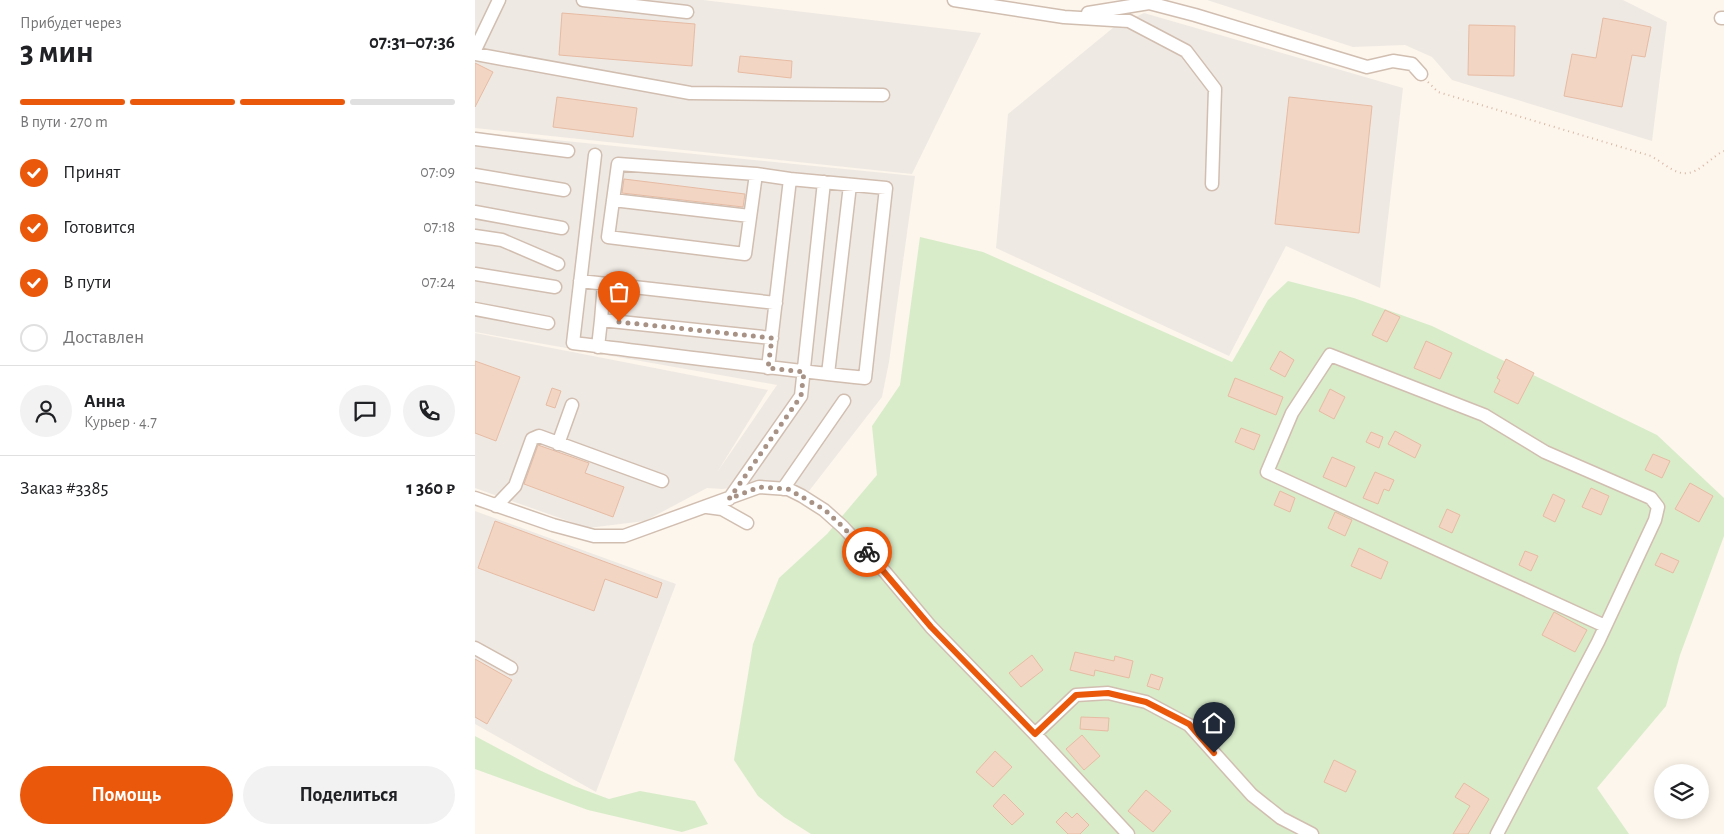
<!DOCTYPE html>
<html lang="ru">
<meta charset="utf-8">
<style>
:root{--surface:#fff;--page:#f2f2f2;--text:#202124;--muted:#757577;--line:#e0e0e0;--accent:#ea580c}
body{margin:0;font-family:"Alegreya Sans",sans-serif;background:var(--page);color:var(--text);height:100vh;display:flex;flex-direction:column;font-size:19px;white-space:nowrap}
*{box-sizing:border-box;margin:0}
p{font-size:16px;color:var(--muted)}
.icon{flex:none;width:28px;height:28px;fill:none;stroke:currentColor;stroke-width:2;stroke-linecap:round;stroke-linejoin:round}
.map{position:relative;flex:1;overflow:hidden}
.drawer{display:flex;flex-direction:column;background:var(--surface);width:475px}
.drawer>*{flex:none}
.tools{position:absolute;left:1179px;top:764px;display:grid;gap:10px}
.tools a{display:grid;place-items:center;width:55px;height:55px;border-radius:50%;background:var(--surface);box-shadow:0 2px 12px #0003;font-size:25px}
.pin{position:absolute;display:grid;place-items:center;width:42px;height:42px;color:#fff;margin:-51px -21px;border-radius:50% 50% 50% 0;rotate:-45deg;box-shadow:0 0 5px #0007}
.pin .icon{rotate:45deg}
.courier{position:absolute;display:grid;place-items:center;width:50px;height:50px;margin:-25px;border:4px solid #ea580c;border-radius:50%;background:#fff;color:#222;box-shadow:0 1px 6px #0007}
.summary em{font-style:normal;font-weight:700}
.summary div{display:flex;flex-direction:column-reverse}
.summary{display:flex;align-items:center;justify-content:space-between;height:85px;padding:0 20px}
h1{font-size:32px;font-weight:700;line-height:38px}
.bar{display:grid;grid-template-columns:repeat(4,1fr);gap:8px 5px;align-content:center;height:60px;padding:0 20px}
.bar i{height:6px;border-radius:4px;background:var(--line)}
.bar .on{background:var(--accent)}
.bar p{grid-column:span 4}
.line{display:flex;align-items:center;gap:12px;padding:0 20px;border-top:1px solid var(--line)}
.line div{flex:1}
.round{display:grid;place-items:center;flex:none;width:52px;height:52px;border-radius:26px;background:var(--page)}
ol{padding:0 20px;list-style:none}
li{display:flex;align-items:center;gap:15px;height:55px}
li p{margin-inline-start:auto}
li .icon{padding:5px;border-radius:50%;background:var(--accent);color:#fff;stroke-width:4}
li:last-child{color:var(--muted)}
li i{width:28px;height:28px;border:2px solid var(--line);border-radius:50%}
.cta{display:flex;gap:10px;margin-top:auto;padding:10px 20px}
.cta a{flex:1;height:58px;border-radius:30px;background:var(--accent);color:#fff;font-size:20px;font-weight:700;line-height:58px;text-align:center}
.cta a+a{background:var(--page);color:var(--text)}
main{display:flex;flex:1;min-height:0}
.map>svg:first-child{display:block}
.industrial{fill:#efe9e4}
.green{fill:#d8ecc9}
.building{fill:#f3d5c3;stroke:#e6bba3}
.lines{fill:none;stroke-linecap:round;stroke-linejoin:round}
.minor-casing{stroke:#d1beb0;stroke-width:15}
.path{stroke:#d9b8a5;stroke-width:2;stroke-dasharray:1 4;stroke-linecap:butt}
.minor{stroke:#fff;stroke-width:12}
.done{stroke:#a89285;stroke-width:5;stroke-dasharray:0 9}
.route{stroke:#ea580c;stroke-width:6}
</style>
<main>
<section class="drawer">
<div class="summary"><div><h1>3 мин</h1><p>Прибудет через</p></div><em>07:31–07:36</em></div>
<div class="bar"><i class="on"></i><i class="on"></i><i class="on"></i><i></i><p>В пути · 270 m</p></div>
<ol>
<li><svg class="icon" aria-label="check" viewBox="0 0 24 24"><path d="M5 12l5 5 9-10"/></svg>Принят<p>07:09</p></li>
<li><svg class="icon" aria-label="check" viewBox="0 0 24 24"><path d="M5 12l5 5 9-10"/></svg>Готовится<p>07:18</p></li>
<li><svg class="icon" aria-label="check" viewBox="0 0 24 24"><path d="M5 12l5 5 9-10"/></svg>В пути<p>07:24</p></li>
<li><i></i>Доставлен</li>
</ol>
<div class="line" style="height:90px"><a class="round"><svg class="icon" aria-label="person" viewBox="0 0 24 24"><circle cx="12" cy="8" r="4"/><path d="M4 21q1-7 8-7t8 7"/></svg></a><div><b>Анна</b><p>Курьер · 4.7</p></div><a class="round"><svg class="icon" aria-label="chat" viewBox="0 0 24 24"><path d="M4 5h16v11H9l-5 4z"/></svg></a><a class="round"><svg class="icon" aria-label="phone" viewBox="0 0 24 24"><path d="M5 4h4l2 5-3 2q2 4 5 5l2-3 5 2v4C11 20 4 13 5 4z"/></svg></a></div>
<div class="line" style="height:65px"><div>Заказ #3385</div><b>1 360 ₽</b></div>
<div class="cta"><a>Помощь</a><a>Поделиться</a></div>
</section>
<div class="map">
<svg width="1249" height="834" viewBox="0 0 1249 834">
<rect width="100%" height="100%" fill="#fdf6ec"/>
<!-- industrial -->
<path class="industrial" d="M0 0H228L506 33 437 174 0 128Z
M732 0H1148L1192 22 1177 141 977 80 957 57 930 45 878 47Z
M669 13 928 88 905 288 811 246 754 356 521 248 533 114 639 27Z
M0 132 440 176 414 362 407 397 334 491 313 485H282L247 489 232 488 170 521 113 528 0 488V333L293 390 243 471 302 385 0 332Z
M0 511 201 584 121 792 0 724Z"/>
<!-- green -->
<path class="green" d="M445 237 508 252 757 362 793 300 813 281 879 298 957 326 1182 435 1249 498V536L1205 655 1191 706 1122 788 1154 834H336L309 817 283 796 259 760 278 644 304 578 352 534 402 475 397 426 425 385Z
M0 736 62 769 99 786 134 799 165 791 220 801 233 824 207 832 113 810 0 769Z"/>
<!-- building -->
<path class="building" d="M87 13 220 24 217 66 84 55Z
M1128 18 1176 27 1170 57 1157 55 1147 107 1089 96 1097 54 1121 58Z
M994 25 1040 26 1039 76 993 75Z
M265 56 317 61 316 78 263 72Z
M0 63 18 72 0 107Z
M82 97 162 108 158 137 78 127Z
M814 97 897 106 884 233 800 224Z
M149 179 270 194 268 207 147 193Z
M910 310 925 317 912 342 897 335Z
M951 341 977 353 965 379 939 368Z
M805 351 819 360 810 377 795 369Z
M1031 359 1059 373 1043 404 1019 392 1025 380 1022 378Z
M0 361 45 377 21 441 0 433Z
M760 378 808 397 801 415 753 396Z
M77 388 86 391 80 408 71 405Z
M855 389 870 397 859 419 844 411Z
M766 428 785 435 779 450 760 442Z
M920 431 946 445 940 458 913 444Z
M896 432 908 437 904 448 891 442Z
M63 445 114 463 110 473 149 487 138 517 49 484Z
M1178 454 1195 461 1187 478 1170 470Z
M857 457 880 467 871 487 848 477Z
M900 472 919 480 914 491 909 489 903 504 888 498Z
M1215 483 1238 496 1224 522 1200 509Z
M1116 488 1134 496 1126 515 1107 507Z
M805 491 820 498 815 512 799 505Z
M1078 494 1090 500 1080 522 1068 516Z
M972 509 985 515 977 533 964 527Z
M860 512 877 520 870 536 853 528Z
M20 521 187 583 182 598 130 579 119 611 3 568Z
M884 548 913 562 906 579 876 566Z
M1050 551 1063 556 1056 571 1044 565Z
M1186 553 1204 561 1198 573 1180 565Z
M1079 612 1112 630 1100 652 1067 635Z
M600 652 639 661 640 656 658 661 654 678 620 670 619 676 595 670Z
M557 655 568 670 546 687 534 673Z
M0 659 37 680 12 724 0 717Z
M676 674 688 678 684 690 672 686Z
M606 717 634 718 633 731 605 729Z
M607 735 625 756 609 770 591 749Z
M520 751 537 767 518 787 501 772Z
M859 760 881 771 871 792 849 782Z
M989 783 1014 799 993 834H978L995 806 980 797Z
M671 790 696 811 678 832 653 811Z
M529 794 549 814 537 825 518 806Z
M591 812 597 818 602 813 614 825 605 834H593L581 822Z"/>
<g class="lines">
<!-- minor casing -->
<g class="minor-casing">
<path id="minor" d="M108 0 212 12
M479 0 589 17 654 21 711 51 740 89 737 184
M613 13 674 3 720 15 892 67 918 61 937 64 946 74
M1246 18H1249
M0 50 24 0
M0 54 215 93 408 95
M0 139 93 151
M120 155 98 343C195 355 293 368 390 378L411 188 315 179 293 368
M281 174 270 254 133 237 143 164 281 174 315 179
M0 175 89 190
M138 200 275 216
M0 212 87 228
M0 236 27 240 83 264
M0 274 80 287
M105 281 301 303
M129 284 126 320 297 338
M0 309 73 323
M123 347 126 320
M353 374 375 185
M83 444 97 405
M308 489 369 401
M0 498 78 525 119 536H149L284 487 313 489 327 496 349 510 368 527 410 572 456 627 560 734 653 834
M254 499 326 396 349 182
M21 506 40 486 57 439 64 436 187 481
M232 507 247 509 272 523
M0 648 36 668
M560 734 601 695 633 693 671 702 714 725 777 795 806 818 837 834
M1022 834 1123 642 1180 520 1183 507 1176 498 1070 452 1009 415 855 355 817 413 792 472 1130 626"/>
</g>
<!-- path -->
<path class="path" d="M953 82 963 92 1176 156C1197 168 1207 183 1229 165 1236 160 1242 154 1249 151"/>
<!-- minor -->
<use href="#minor" class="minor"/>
</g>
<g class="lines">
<!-- done -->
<path class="done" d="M144 322 297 338 293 368 329 372 326 396 254 499 284 487 313 489 350 510 368 527 392 552"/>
<!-- route -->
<path class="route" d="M392 552 456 627 560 734 601 695 633 693 671 702 714 724 739 753"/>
</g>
</svg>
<div class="tools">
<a><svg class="icon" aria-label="layers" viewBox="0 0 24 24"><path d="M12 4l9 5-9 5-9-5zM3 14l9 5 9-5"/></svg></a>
</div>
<div class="pin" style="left:144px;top:322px;background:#ea580c"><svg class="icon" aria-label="bag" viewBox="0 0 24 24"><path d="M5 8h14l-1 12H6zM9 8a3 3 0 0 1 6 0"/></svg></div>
<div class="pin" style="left:739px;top:753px;background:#1f2937"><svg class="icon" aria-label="home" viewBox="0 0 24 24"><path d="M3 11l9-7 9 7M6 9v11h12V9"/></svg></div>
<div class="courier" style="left:392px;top:552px"><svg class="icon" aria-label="bike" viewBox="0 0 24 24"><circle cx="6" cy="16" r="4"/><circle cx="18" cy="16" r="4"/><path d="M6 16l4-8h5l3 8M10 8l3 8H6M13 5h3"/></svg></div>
</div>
</main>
